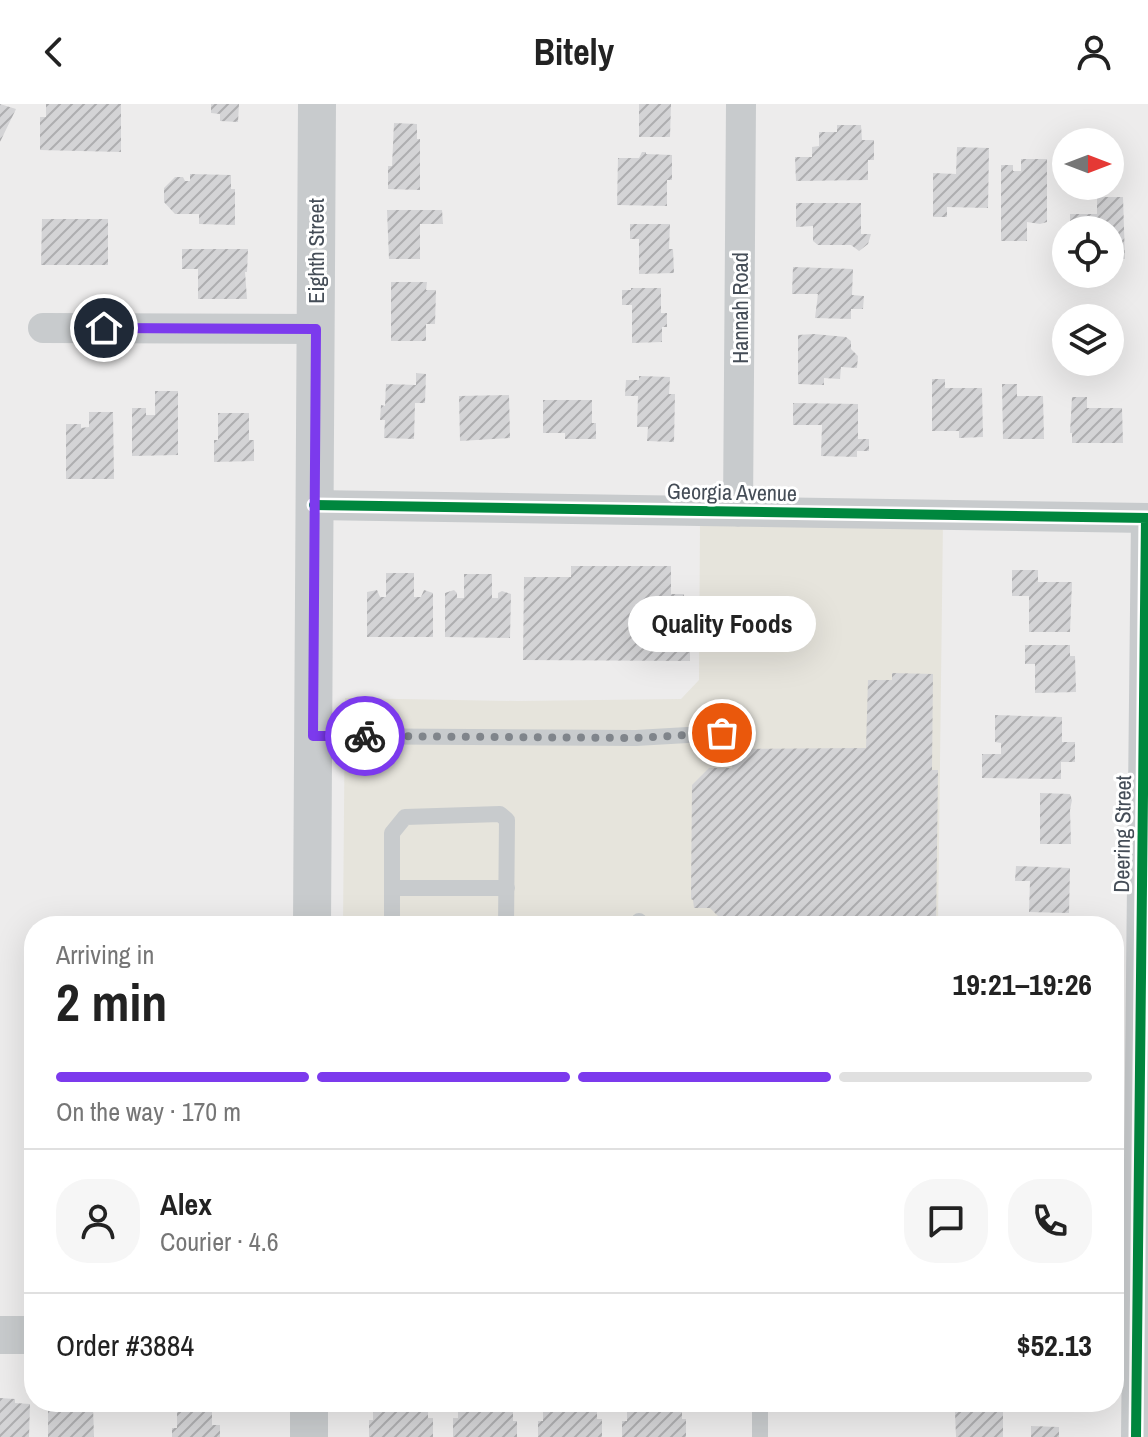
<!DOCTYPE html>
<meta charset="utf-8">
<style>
:root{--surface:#fff;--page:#f6f6f6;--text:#222;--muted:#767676;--line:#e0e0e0;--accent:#7c3aed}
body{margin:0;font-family:"Archivo Narrow",sans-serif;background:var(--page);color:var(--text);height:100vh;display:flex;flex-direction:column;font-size:30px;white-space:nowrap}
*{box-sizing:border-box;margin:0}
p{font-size:26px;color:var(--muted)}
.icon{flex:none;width:44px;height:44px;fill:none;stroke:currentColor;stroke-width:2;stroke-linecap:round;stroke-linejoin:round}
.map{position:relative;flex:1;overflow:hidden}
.panel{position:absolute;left:24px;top:812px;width:1100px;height:496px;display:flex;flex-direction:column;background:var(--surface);border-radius:32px;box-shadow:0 8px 32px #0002}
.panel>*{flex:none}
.needle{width:52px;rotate:90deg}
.controls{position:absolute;left:1052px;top:24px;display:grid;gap:16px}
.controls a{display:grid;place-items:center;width:72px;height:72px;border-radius:50%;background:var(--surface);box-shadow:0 8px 32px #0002;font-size:40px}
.pin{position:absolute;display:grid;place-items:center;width:68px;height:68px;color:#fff;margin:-34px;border:4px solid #fff;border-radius:50%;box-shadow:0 2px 8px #0007}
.courier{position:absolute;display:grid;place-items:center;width:80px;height:80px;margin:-40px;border:6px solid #7c3aed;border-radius:50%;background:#fff;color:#222;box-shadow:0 2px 10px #0007}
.bubble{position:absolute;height:56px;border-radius:28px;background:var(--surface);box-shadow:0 8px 32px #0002;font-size:26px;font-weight:700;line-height:56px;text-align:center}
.overview em{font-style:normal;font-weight:700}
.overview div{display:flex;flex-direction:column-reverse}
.overview{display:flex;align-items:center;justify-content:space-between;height:136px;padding:0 32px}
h1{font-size:52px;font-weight:700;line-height:60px}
.bar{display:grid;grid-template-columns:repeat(4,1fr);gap:12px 8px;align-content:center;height:96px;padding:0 32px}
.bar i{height:10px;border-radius:6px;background:var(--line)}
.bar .on{background:var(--accent)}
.bar p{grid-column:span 4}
.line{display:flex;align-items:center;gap:20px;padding:0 32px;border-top:2px solid var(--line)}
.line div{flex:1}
.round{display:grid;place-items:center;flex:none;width:84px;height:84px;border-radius:32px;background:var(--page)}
header{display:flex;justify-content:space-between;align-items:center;height:104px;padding:0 32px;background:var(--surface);font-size:36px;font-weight:700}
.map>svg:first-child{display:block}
.commercial{fill:#e6e4dc}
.building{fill:url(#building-hatch)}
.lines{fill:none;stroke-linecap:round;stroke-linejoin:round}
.service{stroke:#c8cbcd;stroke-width:16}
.minor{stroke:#c8cbcd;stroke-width:30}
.tertiary{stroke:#c8cbcd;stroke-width:38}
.cycleway-casing{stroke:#fff;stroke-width:15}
.cycleway{stroke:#00873e;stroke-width:10}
.done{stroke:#80858b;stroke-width:8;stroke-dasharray:0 14.4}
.route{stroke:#7c3aed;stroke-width:10}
.labels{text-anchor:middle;stroke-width:6;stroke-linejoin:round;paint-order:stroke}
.street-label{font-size:22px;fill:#454d57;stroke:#fff}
</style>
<header><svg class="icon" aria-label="back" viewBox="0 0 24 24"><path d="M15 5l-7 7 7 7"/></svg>Bitely<svg class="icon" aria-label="person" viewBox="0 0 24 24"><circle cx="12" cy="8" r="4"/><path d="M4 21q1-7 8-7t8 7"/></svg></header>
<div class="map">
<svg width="1148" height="1333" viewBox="0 0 1148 1333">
<defs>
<pattern id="building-hatch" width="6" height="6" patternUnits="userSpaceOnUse" patternTransform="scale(2)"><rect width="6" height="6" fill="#d4d4d6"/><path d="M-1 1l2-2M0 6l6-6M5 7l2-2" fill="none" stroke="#aeaeb0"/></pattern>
</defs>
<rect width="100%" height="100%" fill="#edecec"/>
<!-- commercial -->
<path class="commercial" d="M700 416H943L938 822H343L345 594 517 597 681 595 699 576Z"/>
<!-- building -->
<path class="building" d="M0 0 16 5 0 38Z
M46 0H121V48L40 46V13H46Z
M211 0H239L238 18 220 17V10L211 9Z
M639 0H671L670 33H639Z
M394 19 417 20V35H420V86L388 85V62H392Z
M837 21H861L862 36H874V56H868V76L796 77 795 53H812V43L819 42V28H837Z
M957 43 989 44 988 104 947 103V113H933V69L956 70Z
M642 48H646V50L672 51V76H667V102L617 101 618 54H639Z
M1021 55H1047V118L1040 120 1027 118V137H1001V61H1013V67H1021Z
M190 70 231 71V85H235V121L199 120V110H175L164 98V84L175 73H183L185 77H190Z
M1097 93H1123L1125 155H1110V126H1070V110H1097Z
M796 99H861V130H871L868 140 859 147 851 141H818L813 137V122L796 123Z
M387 106H442L443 120H420V155H389Z
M42 115H108V161H41Z
M630 120H670L669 145H673L674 169 639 170V135H630Z
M182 145H248L247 168H245L247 195H198V165H182Z
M793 163 853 165 852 191 864 192 863 205H851V215L815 214 818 190H792Z
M391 178H427L426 186H436L435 220H426V237H391Z
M631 184H661V209H667V223H662V238L632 239V201H622V186H631Z
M814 230 846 233 851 237V245L858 252 857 264 841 263 840 275 824 274V281L798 280V231Z
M416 269 426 270 425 299H415L414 335 384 334 385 316H380L381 301 385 302 386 280 416 281Z
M639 272 670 273 669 290H675L674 338 647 337 648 323H637L638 292H625L626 276H639Z
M932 275H945V284H982L983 333 959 334V327H932Z
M1002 280H1017V292H1043L1044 335H1003Z
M155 287H178V351L132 352V304H146V311H155Z
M509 291 510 334 460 337 459 292Z
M1072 293H1087V304H1122L1123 339H1072V329H1070Z
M543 296H592V319H596V335H565V329H543Z
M793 299 858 300V335H869V347H857V353L821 352 822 321H793Z
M89 308H113L114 375H66V320H81V324L89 323Z
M218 309H249V336H254V357L214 358V336H218Z
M571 462H671V490H684V506H690V557L523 556 524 473H571Z
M1012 466H1038V478H1072L1070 528H1029V492H1012Z
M386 469H414V493H421L424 486 433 489V533H367V488L377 486 380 493H386Z
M464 470H492V494H498V489L502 487 511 490 510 534 445 533V489L454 486 457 489V494H464Z
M1025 541H1070V552H1075L1076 588 1035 589V560H1025Z
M892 569 933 570 932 666H938L936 822H728L710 804H694L693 796 691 795 692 681 709 664H732L731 654 738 645 866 644 868 576H892Z
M995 611 1062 613V638H1075V658H1061V675L982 674V650H1001V639L995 638Z
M1040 689 1070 690 1072 696 1070 706 1071 740H1040Z
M1016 762 1070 764 1069 809 1029 808 1030 777H1015Z
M0 1294 15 1295V1299L30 1300 29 1333H0Z
M413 1301H428V1314H433V1333H369V1316H373V1304L401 1306V1304H413Z
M458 1301H474L473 1304H486V1306L513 1304V1317H517V1333H453V1314H458Z
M582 1302H597V1315H602V1333H538V1317H543V1304L570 1307V1304H582Z
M48 1303H93L94 1333H48Z
M666 1303H682V1315H686V1333H622V1317H627V1305L654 1307V1305H666Z
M177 1307H212V1321H220V1333H172V1324H177Z
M955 1308H1003V1333H956Z
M1031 1322 1059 1323V1333H1031Z"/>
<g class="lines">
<!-- service -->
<path class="service" d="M313 632 636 634 722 629 739 616
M392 784H507
M639 817 644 822
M392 822V729L405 713 500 710 507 716 506 822
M760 1333V1298"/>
<!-- minor -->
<path class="minor" d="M43 224 316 225
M314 401 1148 414
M738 408 741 0
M1136 1333 1146 414"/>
<!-- tertiary -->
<path class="tertiary" d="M312 822 317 0
M0 1231H34
M1114 1237H1148
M309 1333V1298"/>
<!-- cycleway casing -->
<g class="cycleway-casing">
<path id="cycleway" d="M314 401 1148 414
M1136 1333 1146 414"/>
</g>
<!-- cycleway -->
<use href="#cycleway" class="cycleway"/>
</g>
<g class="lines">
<!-- done -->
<path class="done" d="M365 632 636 634 722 629"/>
<!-- route -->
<path class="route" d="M104 224 316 225 313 632H365"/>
</g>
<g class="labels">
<!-- street labels -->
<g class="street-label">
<text transform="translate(316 147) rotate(-90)" y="8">Eighth Street</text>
<text transform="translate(740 204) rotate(-90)" y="8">Hannah Road</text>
<text transform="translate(732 388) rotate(1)" y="8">Georgia Avenue</text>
<text transform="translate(1122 730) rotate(-89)" y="8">Deering Street</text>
</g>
</g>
</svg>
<div class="controls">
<a><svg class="needle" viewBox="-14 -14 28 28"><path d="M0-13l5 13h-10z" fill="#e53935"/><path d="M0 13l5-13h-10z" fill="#767676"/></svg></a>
<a><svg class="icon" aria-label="locate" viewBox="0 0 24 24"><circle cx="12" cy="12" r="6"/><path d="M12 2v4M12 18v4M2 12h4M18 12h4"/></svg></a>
<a><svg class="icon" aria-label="layers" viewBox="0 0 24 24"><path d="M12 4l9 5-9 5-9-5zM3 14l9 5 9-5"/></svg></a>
</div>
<div class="pin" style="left:722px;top:629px;background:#ea580c"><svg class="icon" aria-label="bag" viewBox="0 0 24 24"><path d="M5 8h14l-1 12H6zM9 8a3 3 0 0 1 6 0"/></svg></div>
<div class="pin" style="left:104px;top:224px;background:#1f2937"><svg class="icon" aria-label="home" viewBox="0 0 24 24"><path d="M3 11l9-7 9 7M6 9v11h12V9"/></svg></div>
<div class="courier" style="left:365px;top:632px"><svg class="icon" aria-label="bike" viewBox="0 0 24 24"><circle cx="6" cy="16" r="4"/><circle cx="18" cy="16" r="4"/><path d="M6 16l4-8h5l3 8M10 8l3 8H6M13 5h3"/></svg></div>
<div class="bubble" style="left:628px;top:492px;width:188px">Quality Foods</div>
<section class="panel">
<div class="overview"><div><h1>2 min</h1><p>Arriving in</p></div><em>19:21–19:26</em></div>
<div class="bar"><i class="on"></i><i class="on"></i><i class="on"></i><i></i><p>On the way · 170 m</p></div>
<div class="line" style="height:144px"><a class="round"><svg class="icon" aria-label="person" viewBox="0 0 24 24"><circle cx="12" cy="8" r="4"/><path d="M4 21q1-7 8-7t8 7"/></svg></a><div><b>Alex</b><p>Courier · 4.6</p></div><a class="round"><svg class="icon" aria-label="chat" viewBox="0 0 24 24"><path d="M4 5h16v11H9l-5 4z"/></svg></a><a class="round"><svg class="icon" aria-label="phone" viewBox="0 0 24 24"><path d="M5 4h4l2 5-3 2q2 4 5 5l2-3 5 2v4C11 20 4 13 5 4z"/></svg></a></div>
<div class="line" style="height:104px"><div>Order #3884</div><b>$52.13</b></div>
</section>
</div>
